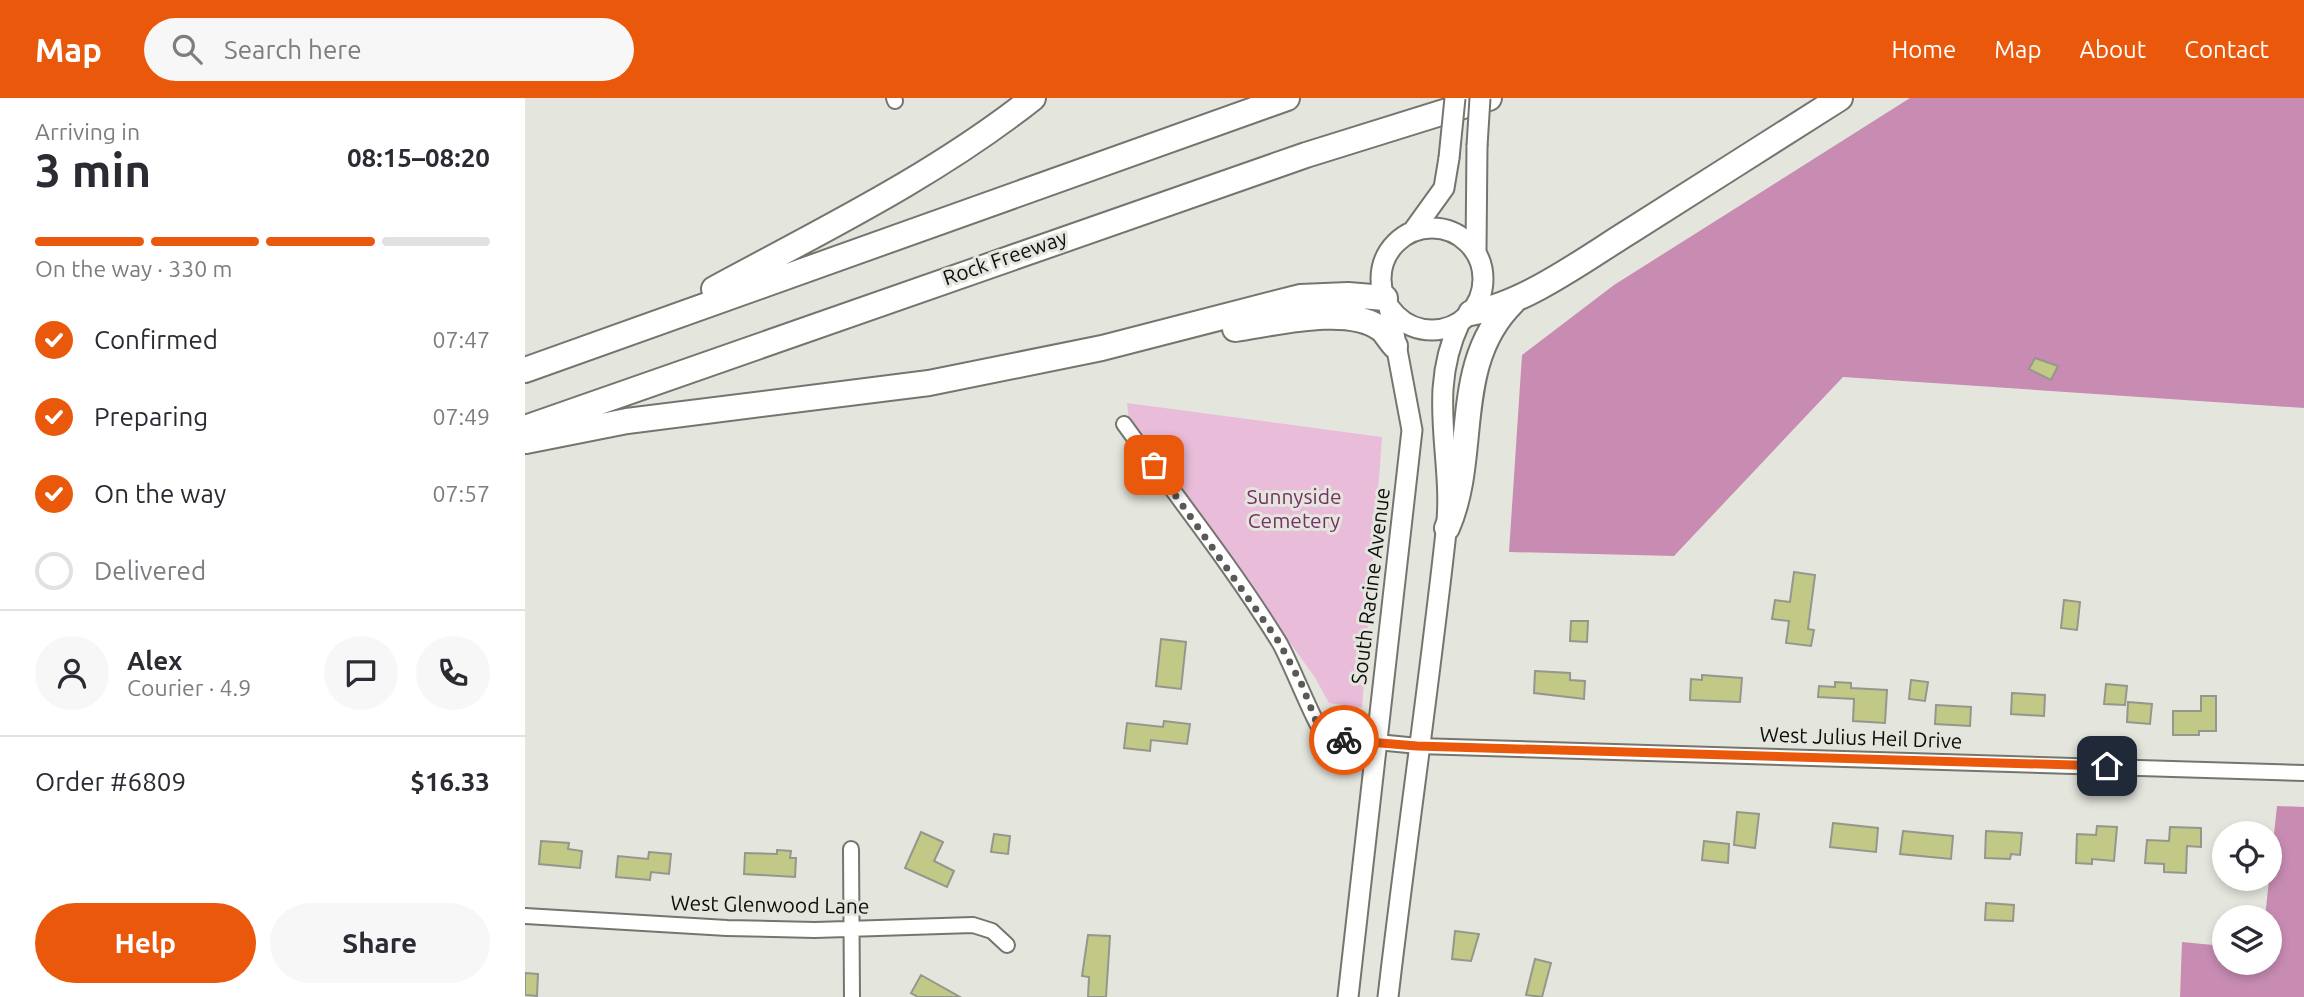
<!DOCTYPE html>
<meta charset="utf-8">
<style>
:root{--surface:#fff;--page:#f7f7f7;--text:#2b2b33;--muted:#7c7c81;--line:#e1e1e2;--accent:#ea580c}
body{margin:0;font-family:Ubuntu,sans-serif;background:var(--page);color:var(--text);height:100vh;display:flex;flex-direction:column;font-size:26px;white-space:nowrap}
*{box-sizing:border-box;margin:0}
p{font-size:23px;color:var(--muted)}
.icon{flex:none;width:38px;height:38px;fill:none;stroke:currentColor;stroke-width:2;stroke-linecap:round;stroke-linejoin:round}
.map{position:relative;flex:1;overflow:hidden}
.side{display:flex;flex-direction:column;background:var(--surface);width:525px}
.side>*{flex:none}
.fabs{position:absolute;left:1687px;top:723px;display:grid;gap:14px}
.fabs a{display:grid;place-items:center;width:70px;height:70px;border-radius:50%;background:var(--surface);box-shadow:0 4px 10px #0003;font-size:35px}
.pin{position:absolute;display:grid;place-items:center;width:60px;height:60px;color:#fff;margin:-30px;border-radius:14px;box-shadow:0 4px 10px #0006}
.courier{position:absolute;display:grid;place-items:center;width:70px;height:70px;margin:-35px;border:5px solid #ea580c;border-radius:50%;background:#fff;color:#222;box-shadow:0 2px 9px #0007}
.head em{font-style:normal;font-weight:700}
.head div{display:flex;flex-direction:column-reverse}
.head{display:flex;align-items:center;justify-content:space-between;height:119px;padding:0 35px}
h1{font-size:46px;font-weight:700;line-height:52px}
.bar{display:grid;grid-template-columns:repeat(4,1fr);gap:10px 7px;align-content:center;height:84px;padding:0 35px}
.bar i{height:9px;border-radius:5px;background:var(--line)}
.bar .on{background:var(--accent)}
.bar p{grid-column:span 4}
.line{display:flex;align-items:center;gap:18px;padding:0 35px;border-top:2px solid var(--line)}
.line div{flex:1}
.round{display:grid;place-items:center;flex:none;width:74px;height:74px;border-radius:37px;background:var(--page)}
ol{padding:0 35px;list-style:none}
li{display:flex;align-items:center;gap:21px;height:77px}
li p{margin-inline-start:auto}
li .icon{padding:7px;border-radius:50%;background:var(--accent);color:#fff;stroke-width:4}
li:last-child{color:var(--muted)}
li i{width:38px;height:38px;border:4px solid var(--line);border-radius:50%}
.action{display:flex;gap:14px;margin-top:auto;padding:14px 35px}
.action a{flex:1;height:80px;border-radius:42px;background:var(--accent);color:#fff;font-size:28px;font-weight:700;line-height:80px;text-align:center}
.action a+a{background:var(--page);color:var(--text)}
header{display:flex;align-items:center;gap:42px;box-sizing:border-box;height:98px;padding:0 35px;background:var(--accent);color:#fff}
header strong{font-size:33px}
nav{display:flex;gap:38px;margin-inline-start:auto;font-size:24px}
.search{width:490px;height:63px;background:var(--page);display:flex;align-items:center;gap:18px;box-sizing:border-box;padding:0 24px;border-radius:38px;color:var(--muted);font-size:26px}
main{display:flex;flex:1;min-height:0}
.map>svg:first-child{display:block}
.green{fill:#e9bcd9}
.forest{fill:#c88cb3}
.building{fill:#c2c986;stroke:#95968e;stroke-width:2}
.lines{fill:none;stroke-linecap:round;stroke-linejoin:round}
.minor-casing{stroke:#74756e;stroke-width:18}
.secondary-casing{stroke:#74756e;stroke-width:23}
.motorway-casing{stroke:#74756e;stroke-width:28}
.minor{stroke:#fff;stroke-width:14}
.secondary{stroke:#fff;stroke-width:19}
.motorway{stroke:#fff;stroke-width:24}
.secondary-bridge-casing{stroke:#74756e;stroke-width:23;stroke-linecap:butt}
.secondary-bridge{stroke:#fff;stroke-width:19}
.done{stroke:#595a56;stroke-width:7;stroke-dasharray:0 12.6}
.route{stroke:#ea580c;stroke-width:9}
.labels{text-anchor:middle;stroke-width:6;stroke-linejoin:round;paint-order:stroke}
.street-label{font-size:21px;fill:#0e0f0c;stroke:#e4e6de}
.park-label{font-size:21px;fill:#773062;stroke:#e4e6de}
</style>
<header>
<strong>Map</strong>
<div class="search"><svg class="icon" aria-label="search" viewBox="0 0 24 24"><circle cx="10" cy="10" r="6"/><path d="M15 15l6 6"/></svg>Search here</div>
<nav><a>Home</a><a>Map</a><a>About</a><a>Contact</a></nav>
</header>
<main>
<section class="side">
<div class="head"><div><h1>3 min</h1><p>Arriving in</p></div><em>08:15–08:20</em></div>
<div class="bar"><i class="on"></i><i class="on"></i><i class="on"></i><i></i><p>On the way · 330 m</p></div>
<ol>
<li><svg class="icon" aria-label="check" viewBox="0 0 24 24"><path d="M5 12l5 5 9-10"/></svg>Confirmed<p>07:47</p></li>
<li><svg class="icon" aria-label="check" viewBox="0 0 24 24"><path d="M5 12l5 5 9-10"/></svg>Preparing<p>07:49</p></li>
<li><svg class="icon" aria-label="check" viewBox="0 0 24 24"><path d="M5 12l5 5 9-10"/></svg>On the way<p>07:57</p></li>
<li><i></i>Delivered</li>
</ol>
<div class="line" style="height:126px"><a class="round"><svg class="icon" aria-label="person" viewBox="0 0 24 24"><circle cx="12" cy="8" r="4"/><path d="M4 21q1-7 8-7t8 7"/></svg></a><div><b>Alex</b><p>Courier · 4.9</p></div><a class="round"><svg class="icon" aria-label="chat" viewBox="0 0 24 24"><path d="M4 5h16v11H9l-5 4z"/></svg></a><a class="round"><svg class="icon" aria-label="phone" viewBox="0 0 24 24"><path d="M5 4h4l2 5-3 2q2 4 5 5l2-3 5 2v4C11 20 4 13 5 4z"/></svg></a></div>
<div class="line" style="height:91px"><div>Order #6809</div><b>$16.33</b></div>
<div class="action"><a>Help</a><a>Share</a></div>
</section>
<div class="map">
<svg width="1779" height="899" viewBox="0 0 1779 899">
<rect width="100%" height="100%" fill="#e4e6de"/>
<!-- green -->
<path class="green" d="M602 305 857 339 837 610 804 605 789 578 604 323Z"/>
<!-- forest -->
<path class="forest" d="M1385 0H1779V310L1318 279 1149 458 984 454 997 257 1089 187Z
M1752 708 1779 709V899H1655L1657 844 1699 848V864H1745V819H1740Z"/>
<!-- building -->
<path class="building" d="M1510 260 1533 268 1526 282 1504 271Z
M1269 474 1290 477 1283 531 1289 532 1286 548 1261 545 1264 523 1247 521 1250 502 1265 504Z
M1539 502 1555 504 1552 532 1536 530Z
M1046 523H1063L1062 544 1045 543Z
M636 541 661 544 656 591 631 588Z
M1010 573 1045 575V582L1060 583 1059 601 1009 595Z
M1177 577 1217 580 1215 604 1165 602 1166 581 1177 582Z
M1386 582 1403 584 1400 603 1384 601Z
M1310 584 1326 585V590L1362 592 1360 625 1328 623 1329 601 1293 599 1294 588 1310 589Z
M1581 586 1602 588 1600 607 1579 606Z
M1487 595 1520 597 1519 618 1486 616Z
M1676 598H1691V633H1674V637H1648V613H1676Z
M1603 604 1627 606 1625 626 1602 624Z
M1411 607 1446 609 1445 628 1410 626Z
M639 623 665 626 662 646 626 642 625 653 599 650 602 625 638 629Z
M1212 714 1234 716 1230 750 1209 747Z
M1308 725 1353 730 1351 754 1305 749Z
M1572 728 1592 729 1589 763 1567 761V766L1551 765 1552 736 1571 737Z
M1645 729 1676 730V749L1662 748 1661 775 1639 774V766L1620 765 1622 742 1644 743Z
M1378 733 1428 738 1426 761 1375 756Z
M1461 733 1497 735 1495 757 1486 756 1485 761 1460 760Z
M396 734 418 744 409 763 429 773 422 789 380 770Z
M469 736 485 738 483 756 466 754Z
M16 743 44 745 43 751 57 753 55 770 14 766Z
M1179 743 1204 746 1203 765 1177 762Z
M252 752 266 753 265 760H271L270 779 219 776 220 755 252 756Z
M124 754 146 756 144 776 126 774 125 782 91 779 93 758 123 761Z
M1461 805 1489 807 1488 823 1460 822Z
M930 833 954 836 946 863 927 861Z
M563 837 585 838 581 899H563L564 879 557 878Z
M1010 861 1026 865 1017 899 1001 897Z
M0 875 13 876 12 898 0 897Z
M396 877 435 899H393L386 895Z"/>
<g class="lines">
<!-- minor casing -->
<g class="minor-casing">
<path id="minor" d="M369 0 370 3
M599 326C651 398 707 468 754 544 765 562 792 633 801 639L893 648 1779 675
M326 751 327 899
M0 818 202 830 290 832 448 827 467 833 482 847"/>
</g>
<!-- secondary casing -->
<g class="secondary-casing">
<path id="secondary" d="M856 181a51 51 0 1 1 102 0a51 51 0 1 1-102 0Z
M888 133 919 90 924 60
M951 153 952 48
M823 899 887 332 864 209
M863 899C881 744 904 589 921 434 930 359 900 298 935 224"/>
</g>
<!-- motorway casing -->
<g class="motorway-casing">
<path id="motorway" d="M189 191C298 132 411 77 508 0
M946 215C1000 206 1060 161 1107 132 1176 88 1246 44 1315 0
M710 231C747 226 823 206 856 231 861 235 865 243 870 248
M0 272 762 0
M0 330 781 57 964 0
M1 343 102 323 404 285 577 250 775 199 823 197 860 200
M922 430C954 357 925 266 988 204"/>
</g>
<!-- minor -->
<use href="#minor" class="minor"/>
<!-- secondary -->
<use href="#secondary" class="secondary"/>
<!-- motorway -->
<use href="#motorway" class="motorway"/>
<!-- secondary-bridge casing -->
<g class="secondary-bridge-casing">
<path id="secondary-bridge" d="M952 48 955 0
M924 60 930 0"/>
</g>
<!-- secondary-bridge -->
<use href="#secondary-bridge" class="secondary-bridge"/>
</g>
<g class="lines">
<!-- done -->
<path class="done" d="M629 367 754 544 777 587 795 633 802 639 819 642"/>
<!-- route -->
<path class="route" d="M819 642 892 648 1582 668"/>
</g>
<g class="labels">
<!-- street labels -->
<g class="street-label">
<text transform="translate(480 160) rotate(-19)" y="7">Rock Freeway</text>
<text transform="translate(846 488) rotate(-83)" y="7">South Racine Avenue</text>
<text transform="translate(1336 640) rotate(2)" y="7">West Julius Heil Drive</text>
<text transform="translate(245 807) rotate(1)" y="7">West Glenwood Lane</text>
</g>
<!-- park labels -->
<g class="park-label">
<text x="769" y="406">Sunnyside<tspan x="769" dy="24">Cemetery</tspan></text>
</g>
</g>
</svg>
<div class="fabs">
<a><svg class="icon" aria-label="locate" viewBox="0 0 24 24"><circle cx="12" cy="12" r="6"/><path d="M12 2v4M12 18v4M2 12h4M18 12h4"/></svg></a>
<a><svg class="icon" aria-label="layers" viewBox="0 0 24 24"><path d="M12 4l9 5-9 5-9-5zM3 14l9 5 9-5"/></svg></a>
</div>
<div class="pin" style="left:629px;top:367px;background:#ea580c"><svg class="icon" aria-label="bag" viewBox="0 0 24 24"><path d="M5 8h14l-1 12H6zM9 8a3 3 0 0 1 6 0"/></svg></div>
<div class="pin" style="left:1582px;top:668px;background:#1f2937"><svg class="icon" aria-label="home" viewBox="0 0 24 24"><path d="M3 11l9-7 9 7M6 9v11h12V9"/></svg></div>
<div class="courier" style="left:819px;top:642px"><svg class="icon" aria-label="bike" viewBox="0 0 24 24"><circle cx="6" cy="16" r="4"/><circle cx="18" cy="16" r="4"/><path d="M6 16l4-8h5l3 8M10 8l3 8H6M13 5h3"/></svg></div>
</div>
</main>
